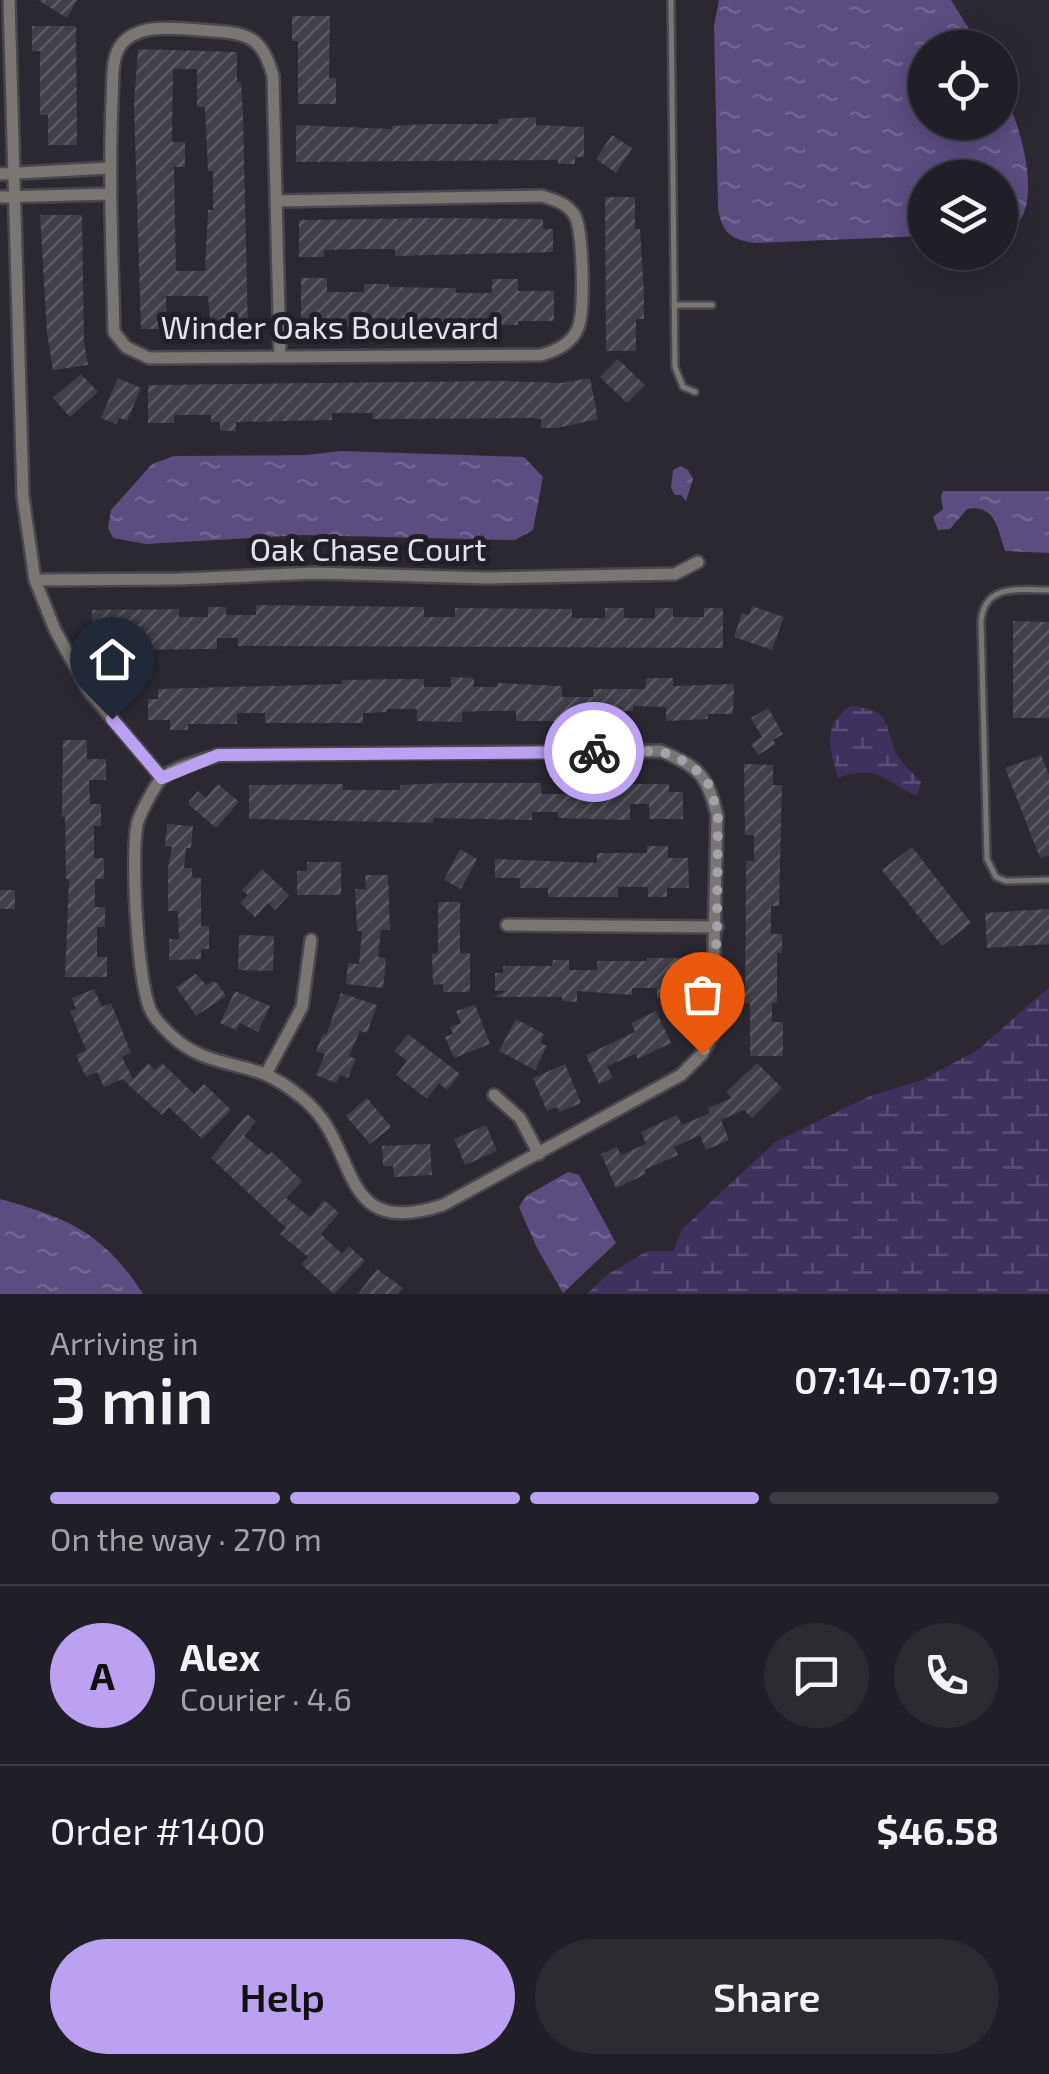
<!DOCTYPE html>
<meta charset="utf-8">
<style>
:root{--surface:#201e26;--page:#2d2b32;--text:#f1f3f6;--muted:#a2a2a7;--line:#3d3c43;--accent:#bca0f2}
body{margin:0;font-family:"Exo 2",sans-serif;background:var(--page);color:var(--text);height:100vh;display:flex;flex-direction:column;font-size:38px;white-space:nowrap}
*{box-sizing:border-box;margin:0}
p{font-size:32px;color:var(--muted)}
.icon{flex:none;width:55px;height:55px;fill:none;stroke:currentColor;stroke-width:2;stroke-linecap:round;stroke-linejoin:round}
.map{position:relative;height:1294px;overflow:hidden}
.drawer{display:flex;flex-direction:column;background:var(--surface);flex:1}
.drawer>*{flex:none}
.tools{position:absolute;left:908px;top:30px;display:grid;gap:20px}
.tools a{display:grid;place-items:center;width:110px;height:110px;border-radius:50%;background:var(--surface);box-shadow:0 5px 25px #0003,0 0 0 2px var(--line);font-size:50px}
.pin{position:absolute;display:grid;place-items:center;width:85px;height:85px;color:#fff;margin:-102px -42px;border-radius:50% 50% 50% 0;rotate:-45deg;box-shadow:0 0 10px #0007}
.pin .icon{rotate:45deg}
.courier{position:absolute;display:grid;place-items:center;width:100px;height:100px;margin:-50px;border:8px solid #bca0f2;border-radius:50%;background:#fff;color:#222;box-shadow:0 2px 12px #0007}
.headline em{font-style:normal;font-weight:600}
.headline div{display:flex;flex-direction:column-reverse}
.headline{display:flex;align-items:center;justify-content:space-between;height:170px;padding:0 50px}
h1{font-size:65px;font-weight:600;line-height:75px}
.bar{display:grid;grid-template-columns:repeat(4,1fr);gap:15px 10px;align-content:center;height:120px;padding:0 50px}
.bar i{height:12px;border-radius:8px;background:var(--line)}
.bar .current{background:var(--accent)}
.bar p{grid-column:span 4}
.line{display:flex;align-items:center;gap:25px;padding:0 50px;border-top:2px solid var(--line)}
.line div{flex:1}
.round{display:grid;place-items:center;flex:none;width:105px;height:105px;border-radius:52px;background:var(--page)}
.button{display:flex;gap:20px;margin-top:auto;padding:20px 50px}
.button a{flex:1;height:115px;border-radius:60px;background:var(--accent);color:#111;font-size:40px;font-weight:600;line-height:115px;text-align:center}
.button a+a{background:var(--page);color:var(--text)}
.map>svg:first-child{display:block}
.wetland{fill:url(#wetland-marsh)}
.water{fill:url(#water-ripples)}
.building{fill:url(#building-hatch);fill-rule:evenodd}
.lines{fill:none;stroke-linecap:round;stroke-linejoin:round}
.service-casing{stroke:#48464f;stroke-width:10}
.minor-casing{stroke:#48464f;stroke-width:16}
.service{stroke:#7a7772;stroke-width:5}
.minor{stroke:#7a7772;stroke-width:11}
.done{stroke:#a3a1a9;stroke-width:10;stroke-dasharray:0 18}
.route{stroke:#bca0f2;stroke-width:12}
.labels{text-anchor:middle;stroke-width:10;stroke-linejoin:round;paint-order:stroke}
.street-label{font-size:32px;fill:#e3e2e9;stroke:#211f28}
</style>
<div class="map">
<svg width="1049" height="1294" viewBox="0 0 1049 1294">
<defs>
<pattern id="wetland-marsh" width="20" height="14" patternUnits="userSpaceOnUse" patternTransform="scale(2.5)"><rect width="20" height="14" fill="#3e315e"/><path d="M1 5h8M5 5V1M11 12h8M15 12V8" fill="none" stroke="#5a4f75"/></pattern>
<pattern id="water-ripples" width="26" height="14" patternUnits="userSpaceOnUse" patternTransform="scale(2.5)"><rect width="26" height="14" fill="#5b4d80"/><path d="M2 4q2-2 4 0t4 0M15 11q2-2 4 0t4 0" fill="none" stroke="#726692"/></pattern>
<pattern id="building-hatch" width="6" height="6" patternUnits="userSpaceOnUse" patternTransform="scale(2.5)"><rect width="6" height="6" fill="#413f49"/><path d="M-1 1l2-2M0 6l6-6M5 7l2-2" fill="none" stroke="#5c5a63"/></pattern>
</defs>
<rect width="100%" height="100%" fill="#2b2832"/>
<!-- wetland -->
<path class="wetland" d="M850 706C890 710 883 719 895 751 900 762 913 773 921 782L917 796C885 782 877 763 838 778 830 747 821 727 850 706Z
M1049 987V1294H587L607 1275 647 1251H673L682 1229 775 1142 870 1096 922 1080 979 1049Z"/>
<!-- water -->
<path class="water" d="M719 0H951L980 47 925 48V122H1000V85C1024 128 1049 226 1000 232V178H925V236L756 243C731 240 722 233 718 208L714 26Z
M341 451 524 457 543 477 533 530 515 540 302 535 146 544 113 538 108 528 111 510 152 464 174 456 306 455Z
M681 466 688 470 693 479 686 501 681 495H675L671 488 673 470Z
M943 491H1049V553L1005 551C998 529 995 504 967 509L950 529 938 530 933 517 943 509 941 497Z
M568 1172 579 1175 616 1243 563 1293 537 1248 519 1207 526 1196Z
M0 1199C68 1218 104 1233 143 1294H0Z"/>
<!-- building -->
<path class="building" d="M38 0H77L67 18Z
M292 16H330L329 78H336V104H298V41H292Z
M32 26H76L77 145H48V115H40V51H32Z
M138 49 237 52V82H241L243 114 248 331H211L208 296H166L167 329H141L134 104ZM173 69H197V107H205L208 171H213V210H208L205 271H176L174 167H185V142H172Z
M536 117V125L584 127V157H575V164H558V160L296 162V125L392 129V126L426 124H498V119Z
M612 135 632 148 616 173 596 159Z
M605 197H635V229H640L644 294V319H636V351H606Z
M40 215H82L84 342 88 365 53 370 47 333Z
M430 218 543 219V229H553V252L395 256V249H358L324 250V257H299V220Z
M301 278H327V292H364V284H389V287L456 288V293H492V279H518V291H554V321H518V325L301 326Z
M618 359 645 385 627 403 600 377Z
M81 374 98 392 70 417 53 398Z
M118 378 141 388 127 421 119 418 116 424 101 418Z
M590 378 598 419 557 428H541V419L532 418 373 419V413H332V420L236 422V431H220V422H211V415H174V423H148V385L501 381 561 383Z
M256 605 424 607V617H455V608L572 609V618H605V608H624V618H655V608H673V617H704V608H723V648L238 646V638H217V649L92 650V610L179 609V617H208V607H226V615H256Z
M752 606 784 617 772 650 734 637 742 613 749 615Z
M1013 621 1049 622V718H1013Z
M451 677 474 678V687H497V683L562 686V697H593V689H645L646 678H673V686L734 684 733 714H708V719L666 721V707L633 706V711H612V721H516V711H485L462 712V722L417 721V709H387V712L363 713V723H265V713H237V724H188V730H170V720H148V699H158V689L342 684V680L396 679H424V687H451Z
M768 708 783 734 773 740 776 744 758 755 751 744 762 737 751 718Z
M63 740H87V759H106V780H89L90 804H101V826H94V858H104V879H95V907H105V927H97V957H107V977H65L69 879H66L65 817H62Z
M1041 755 1049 775V855L1040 858 1005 768Z
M744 764 773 765V785H782L779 906H771V934H782V953H777V1003H772V1022H783V1056H750V1003H745L746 861H754V835H745Z
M448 783H541V794H568V784H589V795L622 794V784H669V792H683V819H649V804H630V820L558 818V812H532V820L433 818V823L249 819V785L343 784V790H400V785Z
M218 784 239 802 216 828 189 805V801L198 791 206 798Z
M167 824 193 826 191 848H186L184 868H192V878H201V926H209V949H201V959L169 960V939H179L178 911H168V868L172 847 165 846Z
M647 846H668V858H688L689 888H667V897H648V887H618V897H548V888H520V878H495V859L597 863V853H647Z
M912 847 971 923 942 946 882 870Z
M460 849 477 859 461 889 444 880Z
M307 862H341V895H297V871H307Z
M262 869 289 895 275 910 268 903 255 917 240 903 248 895 242 890Z
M365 875H388L390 930H381L378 957 386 958 383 988 346 984 348 963 359 964 362 931H357L355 889H366Z
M0 890H15V909H0Z
M438 902H460V953H470V992H443V984L433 985 432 954 438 953Z
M1049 909V944L987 948 985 913Z
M239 935 274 936 273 971 238 970Z
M647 958H684V988H675V998H657V988H632V995L577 991V1002L562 1001V997H493L507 991H495V973H503V966H552L553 960H569V970H597V961H647Z
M196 974 206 985 213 981 217 983 226 996 196 1016 176 987Z
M94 989 102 1007 111 1003 131 1053 122 1057 133 1079 148 1063 155 1070 162 1063 194 1094 204 1084 231 1110 202 1139 169 1107 162 1115 122 1079 104 1087 97 1072 86 1077 76 1055 86 1050 70 1011 76 1009 72 998Z
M235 991 270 1006 258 1032 240 1023 236 1030 220 1023Z
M341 993 377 1005 367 1033 360 1031 349 1056 356 1059 348 1078 340 1075 336 1083 316 1075 325 1054 316 1051 323 1034 326 1035Z
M475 1005 490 1044 454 1058 445 1037 453 1034 450 1027 461 1023 456 1011Z
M656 1011 671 1043 638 1059 635 1054 607 1066 613 1078 599 1084 586 1055 635 1032 631 1023Z
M516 1019 544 1034 540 1043 547 1046 535 1070 499 1051Z
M408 1034 460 1074 447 1090 439 1083 427 1099 396 1075 407 1061 394 1051Z
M757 1063 782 1088 752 1118 744 1110 721 1120 729 1140 706 1150 700 1135 674 1147 678 1155 644 1170 646 1174 616 1188 601 1154 617 1147 621 1155 646 1144 641 1132 677 1115 682 1125 710 1113 708 1108 732 1098 726 1092Z
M565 1064 581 1103 560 1112 557 1107 547 1111 533 1078Z
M367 1098 391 1127 370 1144 346 1116Z
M247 1114 256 1121 244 1136 268 1155 272 1152 302 1181 286 1198 310 1217 324 1200 339 1213 321 1234 342 1254 349 1246 365 1261 334 1294 301 1264 308 1257 280 1234 286 1228 211 1158Z
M486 1125 497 1151 465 1165 454 1139Z
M430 1144 432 1175 394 1177 393 1166H383L382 1146Z
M377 1269 403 1288 398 1294H358Z"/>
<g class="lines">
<!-- service casing -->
<g class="service-casing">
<path id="service" d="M671 0 675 367 683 387 695 392
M674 305H712
M1049 590C1019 590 985 583 981 621L987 859 996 877 1006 881 1049 880"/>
</g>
<!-- minor casing -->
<g class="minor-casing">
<path id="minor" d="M9 0 23 497 35 580 55 630 88 690 162 778
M0 174 109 168
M0 197 110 194
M278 201 542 196C555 200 567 203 575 216 583 232 585 311 578 328 572 343 556 351 541 355L149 358 126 347 114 332C112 255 109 178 112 101 113 86 111 61 119 48 136 19 185 30 213 31 250 33 263 39 273 76L280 357
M35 580 180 579 316 573 488 578 675 574 698 562
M661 751C699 767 707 775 717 815L712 1036 702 1054 681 1075 443 1205C333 1241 363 1145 301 1097 290 1088 275 1078 262 1073 230 1062 198 1061 172 1036 166 1030 156 1021 152 1013 137 987 131 856 137 825 138 817 156 783 162 778 175 766 202 761 218 755Z
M507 925 717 927
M266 1074 302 1007 311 940
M494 1095 520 1118 539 1154"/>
</g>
<!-- service -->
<use href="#service" class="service"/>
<!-- minor -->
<use href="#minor" class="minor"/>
</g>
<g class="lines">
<!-- done -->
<path class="done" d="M594 752 660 751 691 764 710 786 718 815 717 927 712 1036 702 1054"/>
<!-- route -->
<path class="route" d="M112 719 162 778 218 755 594 752"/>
</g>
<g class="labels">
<!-- street labels -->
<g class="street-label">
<text x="330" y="339">Winder Oaks Boulevard</text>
<text x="368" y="561">Oak Chase Court</text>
</g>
</g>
</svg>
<div class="tools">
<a><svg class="icon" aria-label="locate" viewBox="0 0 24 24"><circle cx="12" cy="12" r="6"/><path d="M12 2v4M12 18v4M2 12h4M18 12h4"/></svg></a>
<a><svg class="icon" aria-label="layers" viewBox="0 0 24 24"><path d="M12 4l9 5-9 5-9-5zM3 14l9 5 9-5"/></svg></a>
</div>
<div class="pin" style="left:702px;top:1054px;background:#ea580c"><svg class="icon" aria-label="bag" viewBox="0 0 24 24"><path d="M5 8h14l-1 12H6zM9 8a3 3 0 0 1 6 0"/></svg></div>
<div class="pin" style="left:112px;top:719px;background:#1f2937"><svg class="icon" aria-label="home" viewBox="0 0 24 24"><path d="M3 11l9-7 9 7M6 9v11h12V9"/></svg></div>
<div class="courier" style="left:594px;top:752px"><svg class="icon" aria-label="bike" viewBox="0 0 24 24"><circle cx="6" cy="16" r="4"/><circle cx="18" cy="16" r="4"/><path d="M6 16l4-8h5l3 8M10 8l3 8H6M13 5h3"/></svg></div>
</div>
<section class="drawer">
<div class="headline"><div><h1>3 min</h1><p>Arriving in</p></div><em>07:14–07:19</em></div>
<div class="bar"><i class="current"></i><i class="current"></i><i class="current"></i><i></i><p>On the way · 270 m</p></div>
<div class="line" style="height:180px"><b class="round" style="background:var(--accent);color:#111">A</b><div><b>Alex</b><p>Courier · 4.6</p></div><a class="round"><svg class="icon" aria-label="chat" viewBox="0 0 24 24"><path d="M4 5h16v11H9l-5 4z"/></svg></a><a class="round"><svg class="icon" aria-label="phone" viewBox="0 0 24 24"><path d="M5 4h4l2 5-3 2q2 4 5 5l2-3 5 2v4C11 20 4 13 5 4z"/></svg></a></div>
<div class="line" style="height:130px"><div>Order #1400</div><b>$46.58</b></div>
<div class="button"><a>Help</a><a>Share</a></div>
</section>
